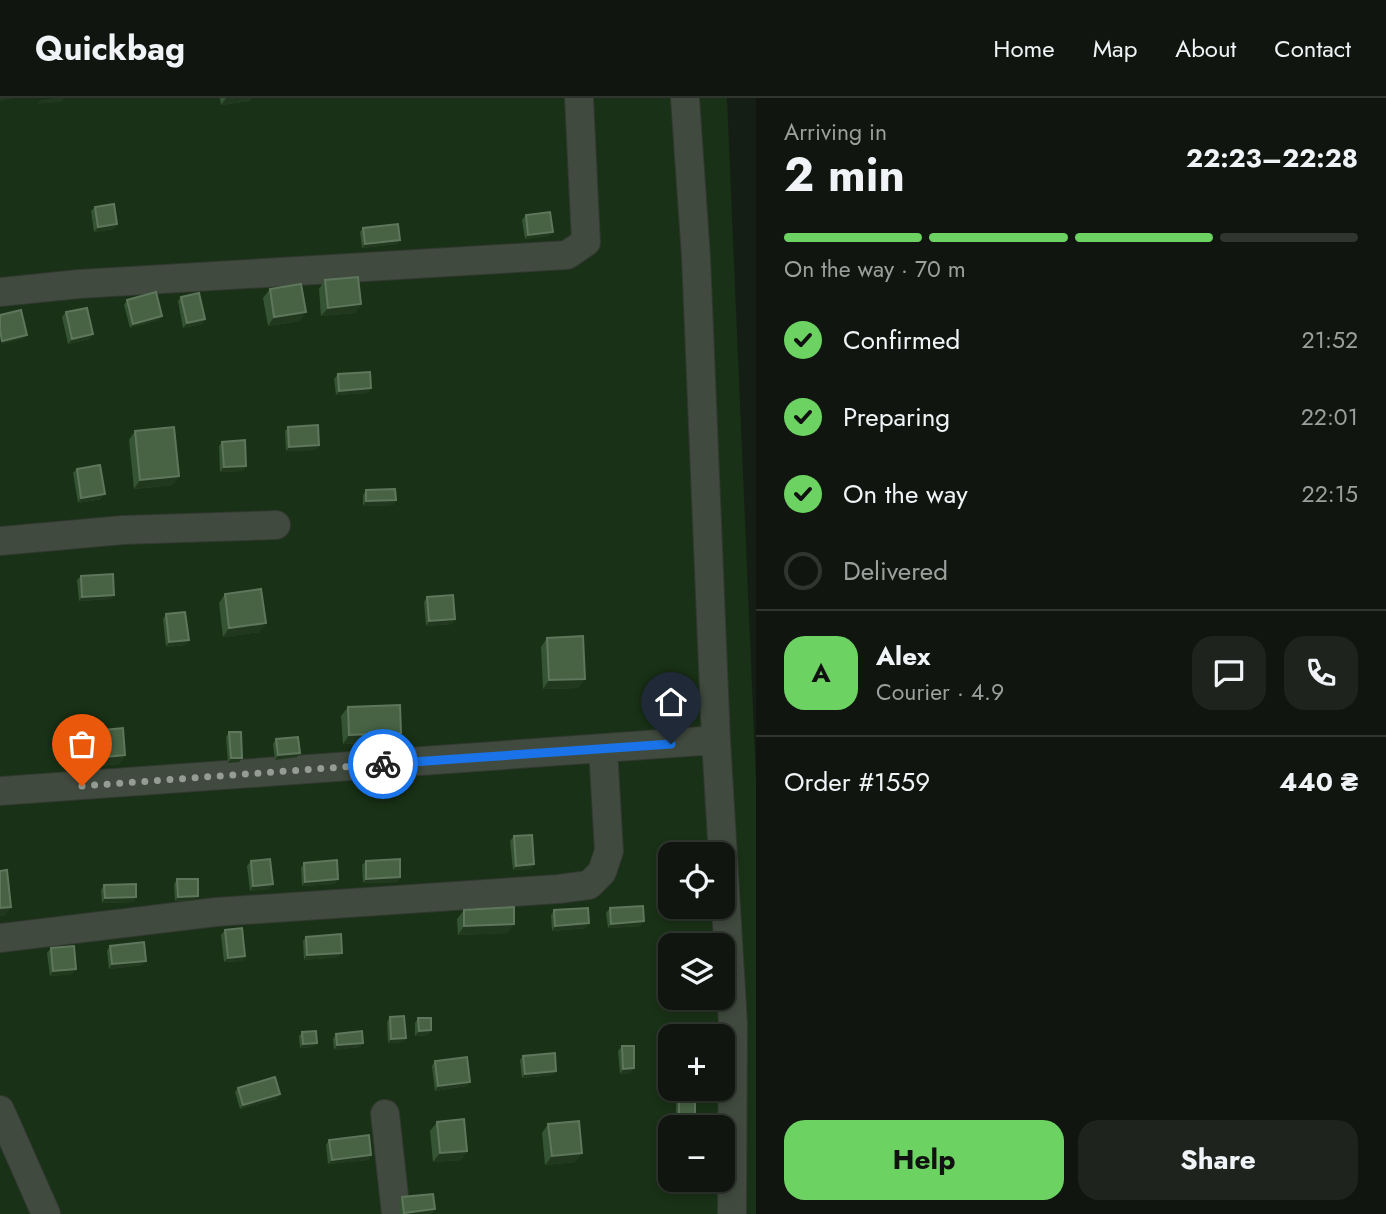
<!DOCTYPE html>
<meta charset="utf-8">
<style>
:root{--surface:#10160f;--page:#1e231d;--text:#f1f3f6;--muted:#9c9f9e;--line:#30352f;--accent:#6cd362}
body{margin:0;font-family:Jost,sans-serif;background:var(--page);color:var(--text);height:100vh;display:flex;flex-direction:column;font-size:26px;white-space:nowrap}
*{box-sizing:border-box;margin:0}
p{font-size:23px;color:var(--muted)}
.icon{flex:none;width:38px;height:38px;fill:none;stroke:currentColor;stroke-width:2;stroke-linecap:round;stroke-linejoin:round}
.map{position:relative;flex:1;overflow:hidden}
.drawer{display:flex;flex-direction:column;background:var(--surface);width:630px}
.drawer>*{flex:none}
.fabs{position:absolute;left:658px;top:744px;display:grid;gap:14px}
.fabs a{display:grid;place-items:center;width:77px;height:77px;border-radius:14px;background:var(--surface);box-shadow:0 4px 10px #0003,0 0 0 2px var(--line);font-size:35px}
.pin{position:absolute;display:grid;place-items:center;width:60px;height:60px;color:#fff;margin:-72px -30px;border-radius:50% 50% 50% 0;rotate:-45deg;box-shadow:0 0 7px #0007}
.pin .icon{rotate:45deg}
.courier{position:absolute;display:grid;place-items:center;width:70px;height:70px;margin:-35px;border:5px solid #1a73e8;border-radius:50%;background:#fff;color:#222;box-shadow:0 2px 9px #0007}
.head em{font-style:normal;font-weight:700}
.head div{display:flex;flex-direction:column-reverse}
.head{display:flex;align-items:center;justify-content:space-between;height:119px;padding:0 28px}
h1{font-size:46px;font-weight:700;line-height:52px}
.bar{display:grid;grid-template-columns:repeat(4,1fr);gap:10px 7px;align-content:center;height:84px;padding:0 28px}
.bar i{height:9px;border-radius:5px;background:var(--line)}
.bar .current{background:var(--accent)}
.bar p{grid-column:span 4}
.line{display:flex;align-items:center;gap:18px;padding:0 28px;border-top:2px solid var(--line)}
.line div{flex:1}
.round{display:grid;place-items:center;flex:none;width:74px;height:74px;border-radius:21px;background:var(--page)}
ol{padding:0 28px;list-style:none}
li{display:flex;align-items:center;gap:21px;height:77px}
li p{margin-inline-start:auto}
li .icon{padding:7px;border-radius:50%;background:var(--accent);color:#111;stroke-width:4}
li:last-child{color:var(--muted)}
li i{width:38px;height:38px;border:4px solid var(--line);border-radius:50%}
.primary-button{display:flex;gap:14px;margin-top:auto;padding:14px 28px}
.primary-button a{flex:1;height:80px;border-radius:21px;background:var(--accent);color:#111;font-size:28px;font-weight:700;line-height:80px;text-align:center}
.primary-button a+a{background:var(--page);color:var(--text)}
header{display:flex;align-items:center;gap:42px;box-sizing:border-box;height:98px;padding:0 35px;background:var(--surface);border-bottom:2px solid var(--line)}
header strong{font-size:33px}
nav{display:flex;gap:38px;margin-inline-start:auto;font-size:24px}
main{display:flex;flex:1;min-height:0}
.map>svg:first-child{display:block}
.green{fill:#193116;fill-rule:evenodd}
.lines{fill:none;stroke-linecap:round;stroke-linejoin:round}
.street-casing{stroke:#323831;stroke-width:30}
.street{stroke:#404a3e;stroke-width:28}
.wall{fill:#355433}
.shaded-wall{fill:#21381f}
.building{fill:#476344;stroke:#5e765c;stroke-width:2}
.done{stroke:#959c94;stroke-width:7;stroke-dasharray:0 12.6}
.route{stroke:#1a73e8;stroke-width:9}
</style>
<header>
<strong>Quickbag</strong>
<nav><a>Home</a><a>Map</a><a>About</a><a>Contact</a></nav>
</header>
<main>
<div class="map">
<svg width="756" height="1116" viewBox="0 0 756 1116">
<rect width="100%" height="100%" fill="#151e14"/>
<!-- green -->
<path class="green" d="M0 0H727L756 682V1116H0ZM670 756H723V808H670ZM670 847H723V900H670ZM670 938H723V990H670ZM670 1029H723V1082H670Z"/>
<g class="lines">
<!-- street casing -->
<g class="street-casing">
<path id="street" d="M685 0 696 159 716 642 733 926 732 1116
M0 194 79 186 567 157 586 144 579 0
M0 443 123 432 276 427
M0 693 716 642
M0 840 216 814 558 791 589 787 602 774 609 753 603 651
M0 1012 46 1116
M385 1016 396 1116"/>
</g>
<!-- street -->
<use href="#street" class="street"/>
</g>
<!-- wall -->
<path class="wall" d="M220 0H251L250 3 221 7Z
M95 109 117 126 114 131 94 134 91 113Z
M526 117 549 138 525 141 522 122Z
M363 130 400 142 397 146 362 150 360 134Z
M325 182 361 206 355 215 321 218 319 191Z
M270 191 300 223 268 228 263 200Z
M181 199 205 221 202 226 183 230 178 203Z
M127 202 159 222 130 230 124 207Z
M66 214 90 241 68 246 62 219Z
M338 276 371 290 368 295 336 297 334 281Z
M288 329 319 347 316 352 286 353 285 333Z
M135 333 173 387 134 391 129 342Z
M222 344 246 368 243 373 220 374 219 348Z
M77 371 101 401 78 405 73 375Z
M366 392 396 402 393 407 363 408V397Z
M81 478 111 501 79 503 77 482Z
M225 496 260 534 223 539 219 505Z
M427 499 455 521 452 526 426 528 424 504Z
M166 516 186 547 166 549 163 521Z
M547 540 585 581 578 590 543 591 541 549Z
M348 609 395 644 343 646 341 618Z
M93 633 125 657 119 666 89 669 86 642Z
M229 634 242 660 239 664 228 665 226 639Z
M276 641 297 659 275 662 273 646Z
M514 738 531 771 513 772 510 743Z
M251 763 270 791 250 793 247 768Z
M366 763 400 779 397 784 363 785 362 767Z
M304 765 335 786 302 788 301 770Z
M177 781 195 802 175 803 174 786Z
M104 787 136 799 133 804 102 805 101 792Z
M610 810 641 828 608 830 606 815Z
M464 812 508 835 458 837 457 821Z
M554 812 586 830 552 833 551 817Z
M225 832 245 858 242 863 224 864 221 837Z
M306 839 339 859 304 862 303 843Z
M110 848 143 867 109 871 107 853Z
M51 850 73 876 50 878 47 855Z
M390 919 406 940 403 944 388 945 387 924Z
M418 920 431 932 428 937 415 938V925Z
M302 934 313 949 300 950 299 938Z
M336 936 363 945 360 949 334 952 333 941Z
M622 948 631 975 620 976 618 953Z
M523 958 556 973 553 977 522 980 520 962Z
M435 963 470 984 467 988 435 993 432 968Z
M238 990 280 996 277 1001 240 1011 235 994Z
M679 995 692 1021H676V1000Z
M437 1024 467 1053 461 1062 433 1064 430 1033Z
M548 1026 576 1064 545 1067 542 1035Z
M329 1042 371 1057 368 1062 328 1066 326 1047Z
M670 1054V1082H710L707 1085 669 1087 668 1057Z
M402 1099 435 1111 431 1116H400L399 1103Z"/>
<!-- shaded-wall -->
<path class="shaded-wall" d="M0 0H16L0 3Z
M55 0H64L62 4 37 6 41 2Z
M226 0H251L250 3 221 7Z
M117 126 114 131 94 134 98 129Z
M553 134 549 138 525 141 528 137Z
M400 142 397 146 362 150 365 146Z
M361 206 355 215 321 218 328 210Z
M306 214 300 223 268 228 274 219Z
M162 218 159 222 130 230 133 226Z
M205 221 202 226 183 230 187 225Z
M93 236 90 241 68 246 72 241Z
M27 237 23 241 0 247 2 243Z
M371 290 368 295 336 297 339 293Z
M319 347 316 352 286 353 289 349Z
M246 368 243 373 220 374 224 369Z
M179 378 173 387 134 391 140 382Z
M105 396 101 401 78 405 81 400Z
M396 402 393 407 363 408 366 403Z
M114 497 111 501 79 503 82 499Z
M455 521 452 526 426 528 429 523Z
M266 525 260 534 223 539 229 530Z
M189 542 186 547 166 549 169 544Z
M585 581 578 590 543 591 549 582Z
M401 635 395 644 343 646 349 637Z
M300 655 297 659 275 662 278 657Z
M125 657 119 666 89 669 95 660Z
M231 660H242L239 664 228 665Z
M534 766 531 771 513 772 516 768Z
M400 779 397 784 363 785 366 781Z
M338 781 335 786 302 788 305 784Z
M273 786 270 791 250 793 253 788Z
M198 798 195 802 175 803 178 799Z
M136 799 133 804 102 805 105 800Z
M11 809 5 818H0V810Z
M644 823 641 828 608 830 611 826Z
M589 825 586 830 552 833 555 828Z
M514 826 508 835 458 837 464 828Z
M342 855 339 859 304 862 307 857Z
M245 858 242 863 224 864 228 860Z
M146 863 143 867 109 871 112 866Z
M76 871 73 876 50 878 53 873Z
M431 932 428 937 415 938 419 933Z
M406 940 403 944 388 945 391 941Z
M317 945 313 949 300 950 303 946Z
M363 945 360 949 334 952 337 947Z
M634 970 631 975 620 976 623 971Z
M556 973 553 977 522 980 525 976Z
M470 984 467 988 435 993 438 988Z
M280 996 277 1001 240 1011 243 1007Z
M679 1016H695L692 1021H676Z
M467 1053 461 1062 433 1064 440 1055Z
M582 1055 576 1064 545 1067 552 1058Z
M371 1057 368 1062 328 1066 332 1062Z
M673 1082H710L707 1085 669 1087Z
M435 1111 431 1116H403L404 1115Z"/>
<!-- building -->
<path class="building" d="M114 106 117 126 98 129 95 109Z
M550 114 553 134 528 137 526 117Z
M398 126 400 142 365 146 363 130Z
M358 179 361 206 328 210 325 182Z
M301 186 306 214 274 219 270 191Z
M156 194 162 218 133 226 127 202Z
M199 195 205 221 187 225 181 199Z
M87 210 93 236 72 241 66 214Z
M21 212 27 237 2 243 0 233V217Z
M370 274 371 290 339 293 338 276Z
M318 327 319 347 289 349 288 329Z
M174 329 179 378 140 382 135 333Z
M245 342 246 368 224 369 222 344Z
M100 367 105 396 81 400 77 371Z
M395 391 396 402 366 403V392Z
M113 476 114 497 82 499 81 478Z
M261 491 266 525 229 530 225 496Z
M453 497 455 521 429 523 427 499Z
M185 514 189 542 169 544 166 516Z
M583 538 585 581 549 582 547 540Z
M400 607 401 635 349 637 348 609Z
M123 630 125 657 95 660 93 633Z
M229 634H241L242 660H231Z
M298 639 300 655 278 657 276 641Z
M532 737 534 766 516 768 514 738Z
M270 761 273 786 253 788 251 763Z
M400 761V779L366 781V763Z
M337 762 338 781 305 784 304 765Z
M7 772 11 809 0 810V773Z
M177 781H198V798L178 799Z
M136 786V799L105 800 104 787Z
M643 808 644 823 611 826 610 810Z
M514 809V826L464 828V812Z
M588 810 589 825 555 828 554 812Z
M242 830 245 858 228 860 225 832Z
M341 836 342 855 307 857 306 839Z
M144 844 146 863 112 866 110 848Z
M74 848 76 871 53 873 51 850Z
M404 918 406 940 391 941 390 919Z
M418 920H431V932L419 933Z
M316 933 317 945 303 946 302 934Z
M362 933 363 945 337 947 336 936Z
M622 948H634V970L623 971Z
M555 955 556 973 525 976 523 958Z
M467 959 470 984 438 988 435 963Z
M275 979 280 996 243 1007 238 990Z
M679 995 695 996V1016H679Z
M464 1021 467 1053 440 1055 437 1024Z
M579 1023 582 1055 552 1058 548 1026Z
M369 1037 371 1057 332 1062 329 1042Z
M433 1096 435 1111 404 1115 402 1099Z"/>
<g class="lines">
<!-- done -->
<path class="done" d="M82 688 383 666"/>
<!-- route -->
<path class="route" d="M383 666 671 646"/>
</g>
</svg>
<div class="fabs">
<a><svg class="icon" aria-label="locate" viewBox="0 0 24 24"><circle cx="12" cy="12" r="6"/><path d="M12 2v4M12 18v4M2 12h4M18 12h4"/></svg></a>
<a><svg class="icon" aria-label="layers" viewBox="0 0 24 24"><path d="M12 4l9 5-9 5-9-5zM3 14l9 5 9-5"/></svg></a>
<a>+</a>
<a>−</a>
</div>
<div class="pin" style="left:82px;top:688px;background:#ea580c"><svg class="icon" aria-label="bag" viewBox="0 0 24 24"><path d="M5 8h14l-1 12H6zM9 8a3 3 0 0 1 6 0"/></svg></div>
<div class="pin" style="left:671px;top:646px;background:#1f2937"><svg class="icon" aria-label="home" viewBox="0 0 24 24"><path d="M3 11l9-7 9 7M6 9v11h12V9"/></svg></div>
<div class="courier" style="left:383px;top:666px"><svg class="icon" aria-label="bike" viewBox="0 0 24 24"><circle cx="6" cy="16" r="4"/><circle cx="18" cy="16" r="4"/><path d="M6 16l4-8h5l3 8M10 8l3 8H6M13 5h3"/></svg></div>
</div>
<section class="drawer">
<div class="head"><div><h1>2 min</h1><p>Arriving in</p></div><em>22:23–22:28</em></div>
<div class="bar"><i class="current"></i><i class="current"></i><i class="current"></i><i></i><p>On the way · 70 m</p></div>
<ol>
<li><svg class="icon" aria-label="check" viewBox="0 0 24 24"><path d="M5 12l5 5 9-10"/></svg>Confirmed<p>21:52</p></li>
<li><svg class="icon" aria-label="check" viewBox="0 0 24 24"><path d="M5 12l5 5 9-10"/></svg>Preparing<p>22:01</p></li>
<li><svg class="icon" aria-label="check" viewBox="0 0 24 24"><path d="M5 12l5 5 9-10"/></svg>On the way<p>22:15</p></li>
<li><i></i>Delivered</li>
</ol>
<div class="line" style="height:126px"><b class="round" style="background:var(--accent);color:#111">A</b><div><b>Alex</b><p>Courier · 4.9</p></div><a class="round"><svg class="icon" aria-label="chat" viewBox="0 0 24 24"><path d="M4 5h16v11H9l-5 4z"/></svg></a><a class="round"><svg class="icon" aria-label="phone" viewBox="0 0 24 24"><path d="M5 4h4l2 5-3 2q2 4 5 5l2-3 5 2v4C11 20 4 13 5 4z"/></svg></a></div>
<div class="line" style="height:91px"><div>Order #1559</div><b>440 ₴</b></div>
<div class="primary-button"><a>Help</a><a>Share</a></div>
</section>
</main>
